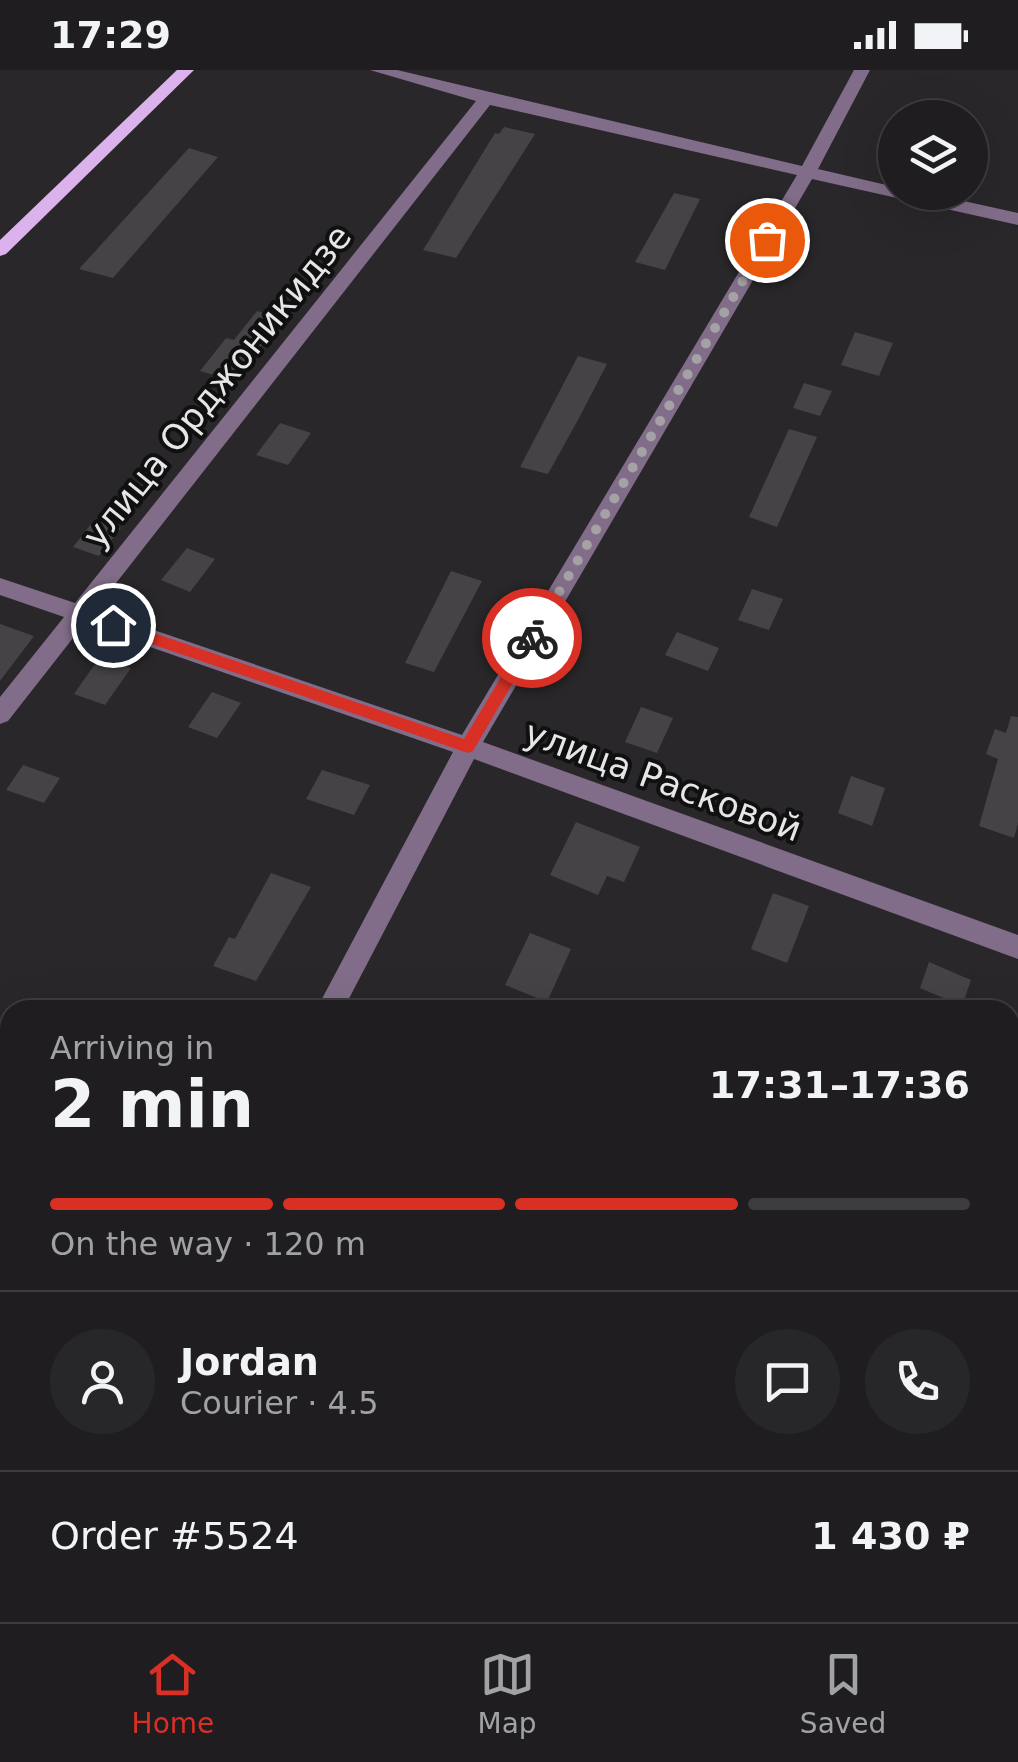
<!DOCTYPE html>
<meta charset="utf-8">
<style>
:root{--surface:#1f1d20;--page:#272629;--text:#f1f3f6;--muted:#a1a2a5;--line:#3c3b3e;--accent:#d93025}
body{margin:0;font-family:"DejaVu Sans",sans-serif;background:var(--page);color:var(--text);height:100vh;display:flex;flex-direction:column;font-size:38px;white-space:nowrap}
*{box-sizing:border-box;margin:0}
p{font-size:32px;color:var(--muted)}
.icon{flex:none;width:55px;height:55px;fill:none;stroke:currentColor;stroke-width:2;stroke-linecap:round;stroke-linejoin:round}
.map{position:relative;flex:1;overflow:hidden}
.side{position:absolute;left:0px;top:930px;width:1020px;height:622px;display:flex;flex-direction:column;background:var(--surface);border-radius:30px 30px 0 0;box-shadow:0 10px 40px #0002,0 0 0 2px var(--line)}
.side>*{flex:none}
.buttons{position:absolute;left:878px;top:30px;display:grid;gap:20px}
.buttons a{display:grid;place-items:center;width:110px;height:110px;border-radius:50%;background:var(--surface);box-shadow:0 10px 40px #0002,0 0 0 2px var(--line);font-size:50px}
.pin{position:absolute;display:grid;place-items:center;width:85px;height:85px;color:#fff;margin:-42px;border:5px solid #fff;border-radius:50%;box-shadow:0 2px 10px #0007}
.courier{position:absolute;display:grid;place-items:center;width:100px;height:100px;margin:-50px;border:8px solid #d93025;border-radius:50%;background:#fff;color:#222;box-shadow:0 2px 12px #0007}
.headline em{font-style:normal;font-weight:700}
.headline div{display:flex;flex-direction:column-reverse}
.headline{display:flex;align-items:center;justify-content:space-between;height:170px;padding:0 50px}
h1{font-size:65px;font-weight:700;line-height:75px}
.bar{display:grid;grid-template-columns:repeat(4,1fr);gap:15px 10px;align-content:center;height:120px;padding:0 50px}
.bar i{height:12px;border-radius:8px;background:var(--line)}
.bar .current{background:var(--accent)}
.bar p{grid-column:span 4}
.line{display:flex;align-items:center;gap:25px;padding:0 50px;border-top:2px solid var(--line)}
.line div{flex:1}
.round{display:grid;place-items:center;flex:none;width:105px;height:105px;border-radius:52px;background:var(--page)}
.status{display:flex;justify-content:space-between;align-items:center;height:70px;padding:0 50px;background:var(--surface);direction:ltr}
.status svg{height:28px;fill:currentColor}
.dock{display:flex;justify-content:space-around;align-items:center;height:140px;border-top:2px solid var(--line);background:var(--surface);font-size:28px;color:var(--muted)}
.dock a{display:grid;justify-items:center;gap:5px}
.dock .current{color:var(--accent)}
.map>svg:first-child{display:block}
.building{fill:#454346}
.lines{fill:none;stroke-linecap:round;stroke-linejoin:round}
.minor{fill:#816d89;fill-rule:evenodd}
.major{fill:#dcb2ec;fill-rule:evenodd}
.route{fill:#d93025}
.done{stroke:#a4a2a5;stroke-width:10;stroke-dasharray:0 18}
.labels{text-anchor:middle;stroke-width:8;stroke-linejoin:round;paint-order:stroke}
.street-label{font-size:35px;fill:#e6e5e7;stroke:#111011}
</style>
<div class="status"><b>17:29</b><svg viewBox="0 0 49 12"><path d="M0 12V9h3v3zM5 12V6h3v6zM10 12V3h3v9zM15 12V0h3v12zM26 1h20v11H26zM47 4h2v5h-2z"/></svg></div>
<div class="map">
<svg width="1018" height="1552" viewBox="0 0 1018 1552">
<rect width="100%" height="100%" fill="#29272a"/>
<!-- building -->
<path class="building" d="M504 57 535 64 456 188 423 180 495 63 499 64Z
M189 78 218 87 113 208 79 199Z
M674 123 700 129 665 200 635 192Z
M257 241 282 248 235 311 200 301 226 268 234 270Z
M855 262 893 273 879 306 841 295Z
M578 286 607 294 579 348 548 404 520 397Z
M804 313 832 321 820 346 793 338Z
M280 353 311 363 288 395 256 385Z
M789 359 817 367 777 457 749 447Z
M95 449 121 458 99 486 73 477Z
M187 478 215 489 190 522 161 510Z
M451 501 482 511 434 602 405 593Z
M752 519 783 529 769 560 738 550Z
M0 554 34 566 0 611Z
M677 562 719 578 708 601 665 585Z
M100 587 131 598 105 635 74 624Z
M212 622 241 633 217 668 188 657Z
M641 637 673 648 657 683 625 672Z
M1011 646 1018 647V753L1014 768 979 756 998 689 986 684 995 659 1006 663Z
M23 695 60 708 44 733 6 720Z
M322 700 370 715 354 745 306 729Z
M851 706 885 718 872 756 838 743Z
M576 752 640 777 624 812 607 806 598 825 550 805Z
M271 803 311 817 256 911 213 896 229 867 235 869Z
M773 823 809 836 787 893 751 879Z
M530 863 571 879 547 932 505 915Z
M929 892 971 910 962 936 920 918Z"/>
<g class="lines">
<!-- minor -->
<path class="minor" d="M370 0H397L802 96 854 0H870L818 99 895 117V122H923L1018 143V155L812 109 483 672 1018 865V889L474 689 343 940H316L453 682 84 554 8 651 0 654V627L64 547 0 525V508L75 533 476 31ZM490 35 797 105 462 665 95 540Z
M1018 956V1008L1010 1011V959Z
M0 1392 10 1396V1429L0 1425Z
M10 1524V1542H26L22 1552H0V1528Z
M234 1542H281L285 1552H238Z
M839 1542H873L870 1552H836Z"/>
<!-- major -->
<path class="major" d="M177 0H194L6 184 0 186V170Z"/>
</g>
<!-- route -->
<path class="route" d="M113 549 464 669 527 564 532 562 539 568 473 681 468 683 108 559 105 555Z"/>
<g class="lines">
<!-- done -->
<path class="done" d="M532 568 767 170"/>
</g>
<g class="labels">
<!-- street labels -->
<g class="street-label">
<text transform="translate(217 316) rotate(-51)" y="12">улица Орджоникидзе</text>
<text transform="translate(663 711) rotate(20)" y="12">улица Расковой</text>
</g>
</g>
</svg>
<div class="buttons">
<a><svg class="icon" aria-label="layers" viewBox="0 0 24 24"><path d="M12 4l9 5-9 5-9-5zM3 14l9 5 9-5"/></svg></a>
</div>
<div class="pin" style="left:767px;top:170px;background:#ea580c"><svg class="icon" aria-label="bag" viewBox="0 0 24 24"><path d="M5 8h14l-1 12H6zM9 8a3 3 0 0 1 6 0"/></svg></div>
<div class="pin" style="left:113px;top:555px;background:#1f2937"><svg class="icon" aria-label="home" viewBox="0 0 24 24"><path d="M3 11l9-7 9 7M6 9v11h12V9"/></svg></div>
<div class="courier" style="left:532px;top:568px"><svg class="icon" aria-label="bike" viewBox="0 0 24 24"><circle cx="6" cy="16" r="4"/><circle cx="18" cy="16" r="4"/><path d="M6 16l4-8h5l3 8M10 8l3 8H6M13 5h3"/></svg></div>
<section class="side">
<div class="headline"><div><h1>2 min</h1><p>Arriving in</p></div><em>17:31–17:36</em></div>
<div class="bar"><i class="current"></i><i class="current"></i><i class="current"></i><i></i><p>On the way · 120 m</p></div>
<div class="line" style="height:180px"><a class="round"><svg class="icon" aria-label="person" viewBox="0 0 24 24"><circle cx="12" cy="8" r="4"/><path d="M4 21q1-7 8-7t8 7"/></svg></a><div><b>Jordan</b><p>Courier · 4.5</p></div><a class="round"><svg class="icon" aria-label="chat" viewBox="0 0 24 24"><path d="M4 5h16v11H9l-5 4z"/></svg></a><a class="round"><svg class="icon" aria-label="phone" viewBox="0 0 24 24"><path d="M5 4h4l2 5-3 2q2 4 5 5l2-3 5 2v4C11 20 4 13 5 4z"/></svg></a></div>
<div class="line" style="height:130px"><div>Order #5524</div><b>1 430 ₽</b></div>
</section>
</div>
<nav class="dock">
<a class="current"><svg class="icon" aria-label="home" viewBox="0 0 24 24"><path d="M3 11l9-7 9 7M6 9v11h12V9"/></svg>Home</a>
<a><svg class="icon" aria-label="map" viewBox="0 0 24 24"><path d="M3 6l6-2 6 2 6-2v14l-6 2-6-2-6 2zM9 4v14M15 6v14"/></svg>Map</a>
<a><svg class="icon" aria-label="saved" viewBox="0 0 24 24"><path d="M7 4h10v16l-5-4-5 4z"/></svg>Saved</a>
</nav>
